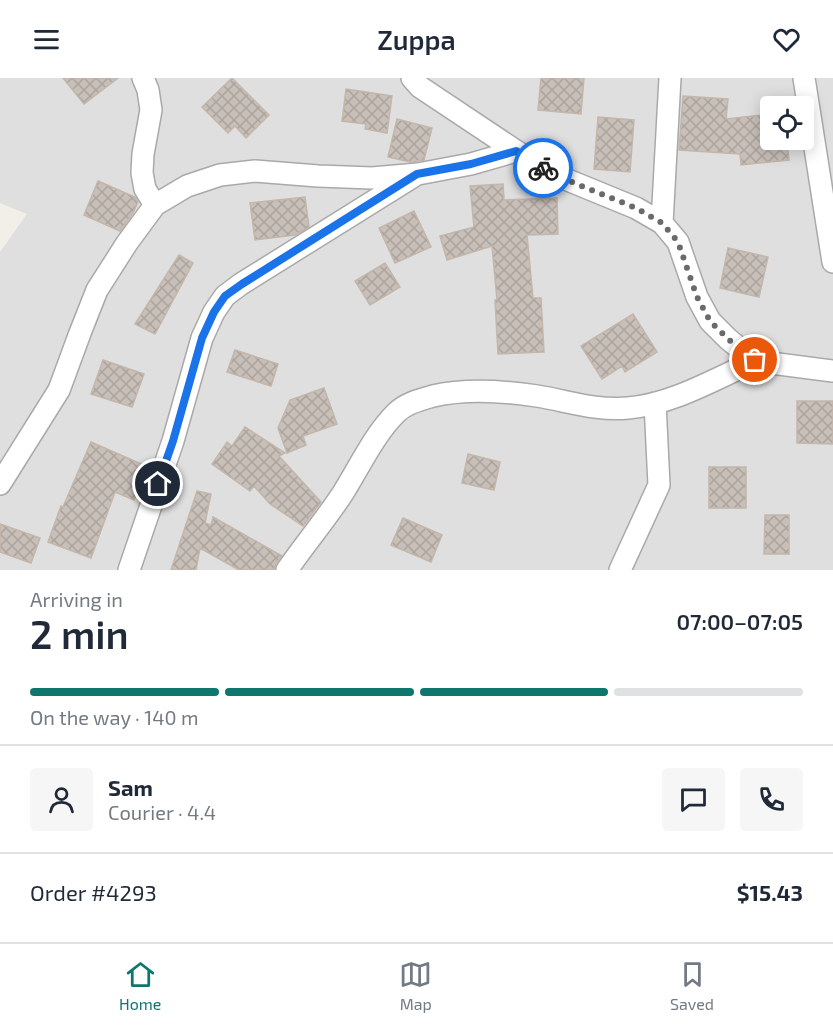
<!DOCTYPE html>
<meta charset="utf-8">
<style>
:root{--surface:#fff;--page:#f6f6f7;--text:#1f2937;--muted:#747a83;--line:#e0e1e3;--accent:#0f766e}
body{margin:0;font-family:"Exo 2",sans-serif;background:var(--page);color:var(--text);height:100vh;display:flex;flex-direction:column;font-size:22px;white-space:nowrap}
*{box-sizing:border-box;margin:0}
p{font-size:20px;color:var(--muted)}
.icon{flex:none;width:33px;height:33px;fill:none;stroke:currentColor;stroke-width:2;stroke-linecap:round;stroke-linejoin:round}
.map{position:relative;height:492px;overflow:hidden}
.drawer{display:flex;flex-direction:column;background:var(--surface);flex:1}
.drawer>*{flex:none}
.buttons{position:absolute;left:760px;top:18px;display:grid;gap:12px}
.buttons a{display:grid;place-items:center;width:54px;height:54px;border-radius:6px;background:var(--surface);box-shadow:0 3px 15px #0003;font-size:30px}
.pin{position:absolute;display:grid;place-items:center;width:51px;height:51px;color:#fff;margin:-26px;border:3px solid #fff;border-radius:50%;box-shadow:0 2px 6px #0007}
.courier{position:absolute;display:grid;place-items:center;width:60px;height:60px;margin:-30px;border:4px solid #1a73e8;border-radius:50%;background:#fff;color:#222;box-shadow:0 2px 8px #0007}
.head em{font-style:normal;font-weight:600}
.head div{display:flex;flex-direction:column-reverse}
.head{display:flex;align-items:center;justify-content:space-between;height:102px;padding:0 30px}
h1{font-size:39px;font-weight:600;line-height:45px}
.bar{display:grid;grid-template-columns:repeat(4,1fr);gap:9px 6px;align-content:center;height:72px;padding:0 30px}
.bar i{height:8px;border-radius:4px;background:var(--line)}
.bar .selected{background:var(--accent)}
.bar p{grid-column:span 4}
.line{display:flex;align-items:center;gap:15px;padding:0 30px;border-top:2px solid var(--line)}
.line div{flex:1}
.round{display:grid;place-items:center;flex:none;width:63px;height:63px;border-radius:6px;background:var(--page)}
header{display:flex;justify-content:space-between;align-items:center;height:78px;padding:0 30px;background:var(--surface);font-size:27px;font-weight:600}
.tab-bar{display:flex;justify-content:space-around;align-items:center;height:84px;border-top:2px solid var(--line);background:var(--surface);font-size:16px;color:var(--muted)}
.tab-bar a{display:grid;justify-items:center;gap:3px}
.tab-bar .selected{color:var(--accent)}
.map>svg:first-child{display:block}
.residential{fill:#e0dfdf;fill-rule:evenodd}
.building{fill:url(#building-cross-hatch);stroke:#c4b6ab;stroke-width:1.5}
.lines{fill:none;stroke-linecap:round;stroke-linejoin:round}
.street-casing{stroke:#a9a9a9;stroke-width:24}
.street{stroke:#fff;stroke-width:21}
.done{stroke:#6b6a68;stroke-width:6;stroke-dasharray:0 10.8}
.route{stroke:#1a73e8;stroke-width:8}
</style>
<header><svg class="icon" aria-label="menu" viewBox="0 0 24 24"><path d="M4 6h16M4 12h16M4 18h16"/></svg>Zuppa<svg class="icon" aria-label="heart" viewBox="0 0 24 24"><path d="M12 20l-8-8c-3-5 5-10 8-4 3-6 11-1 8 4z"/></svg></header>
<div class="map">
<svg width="833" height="492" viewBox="0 0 833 492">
<defs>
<pattern id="building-cross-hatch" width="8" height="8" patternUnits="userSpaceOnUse" patternTransform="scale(1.5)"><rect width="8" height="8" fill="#c7bfb8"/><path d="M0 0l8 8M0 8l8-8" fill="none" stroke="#aba49e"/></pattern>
</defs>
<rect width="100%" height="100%" fill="#f2efe9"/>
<!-- residential -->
<path class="residential" d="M0 0H833V492H0V174L27 136 0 125ZM771 28H804V62H771Z"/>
<!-- building -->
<path class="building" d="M63 0H118L84 26Z
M232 0 269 37 246 60 235 48 228 55 202 29Z
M541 0H584L581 36 538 32Z
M346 11 392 18 387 55 365 51 366 46 342 43Z
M683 18 728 21 726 41 771 36V62H787L789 82 741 87 740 76 679 72Z
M598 39 634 42 630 94 594 91Z
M397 41 432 50 424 82 410 84 388 79Z
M98 103 135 119 138 124 133 135 120 153 84 137Z
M503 106 504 122 557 120 558 156 527 157 533 220H541L544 274 498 276 495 222H497L492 168 447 182 440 158 474 149 470 108Z
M305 119 309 149 295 157 255 162 250 125Z
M414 133 431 169 395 185 379 150Z
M728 170 768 179 759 219 720 210Z
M179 177 193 185 155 256 135 246Z
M385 185 400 209 370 227 355 203Z
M633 236 657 274 625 294 622 288 602 301 581 268Z
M235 272 278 286 271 308 227 294Z
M103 282 144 296 132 329 91 316Z
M324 310 337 346 303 358 306 367 287 375 278 350 290 322Z
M797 323H833V366L797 365Z
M245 349 285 375 279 378 321 424 303 448 270 426 254 408 250 413 212 386 227 364 232 368Z
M91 364 148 389 134 422 115 414 91 480 48 464 61 428 63 429Z
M468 376 500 384 494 412 462 405Z
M709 389H746V430H709Z
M197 413 211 416 205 445 211 447 213 439 282 478 276 485 274 492H239L200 470 196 492H171Z
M765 437H789V476H764Z
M403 440 442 457 431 484 391 467Z
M0 446 40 460 31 485 0 474Z"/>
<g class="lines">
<!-- street casing -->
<g class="street-casing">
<path id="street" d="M143 0 148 12 151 32 143 76 142 95 145 111 155 127
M412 0 420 9 516 73
M804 0 833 184
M662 145 670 0
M0 406 59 312 80 255 97 212 127 165 155 127 187 108 220 97 255 93 318 98 372 100 418 96 471 86 516 73 553 96 636 130 662 145 678 164 697 219 710 243 728 261 755 283 833 293
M129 492 173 363 202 260 214 234 225 218 241 206 414 98
M287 492C305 466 326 441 343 415 360 388 374 357 396 335 406 325 420 322 433 318 467 310 504 313 537 318 568 323 596 333 628 330 673 326 715 301 755 283
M620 492 659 407 655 325"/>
</g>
<!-- street -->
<use href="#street" class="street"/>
</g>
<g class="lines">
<!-- done -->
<path class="done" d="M543 90 552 96 636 130 662 145 678 164 697 219 710 243 728 261 755 282"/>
<!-- route -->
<path class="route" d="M158 406 173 363 202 260 214 234 225 218 242 206 417 96 471 86 516 73 543 90"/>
</g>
</svg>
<div class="buttons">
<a><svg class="icon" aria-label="locate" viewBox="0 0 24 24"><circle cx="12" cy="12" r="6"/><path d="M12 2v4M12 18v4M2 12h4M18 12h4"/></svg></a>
</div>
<div class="pin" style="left:755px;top:282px;background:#ea580c"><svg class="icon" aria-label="bag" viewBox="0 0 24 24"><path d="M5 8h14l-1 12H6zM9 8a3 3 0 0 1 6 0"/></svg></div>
<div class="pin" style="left:158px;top:406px;background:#1f2937"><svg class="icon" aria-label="home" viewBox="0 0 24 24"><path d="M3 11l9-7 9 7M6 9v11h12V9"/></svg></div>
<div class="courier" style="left:543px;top:90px"><svg class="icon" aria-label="bike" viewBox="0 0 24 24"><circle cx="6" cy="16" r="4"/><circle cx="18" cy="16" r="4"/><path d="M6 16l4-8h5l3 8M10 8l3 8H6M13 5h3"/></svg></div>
</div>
<section class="drawer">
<div class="head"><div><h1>2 min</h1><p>Arriving in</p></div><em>07:00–07:05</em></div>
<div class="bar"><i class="selected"></i><i class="selected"></i><i class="selected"></i><i></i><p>On the way · 140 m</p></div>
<div class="line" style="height:108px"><a class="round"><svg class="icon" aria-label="person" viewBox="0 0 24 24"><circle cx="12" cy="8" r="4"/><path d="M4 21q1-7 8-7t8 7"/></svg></a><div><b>Sam</b><p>Courier · 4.4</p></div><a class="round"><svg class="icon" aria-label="chat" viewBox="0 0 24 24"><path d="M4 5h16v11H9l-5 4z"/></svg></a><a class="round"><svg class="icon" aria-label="phone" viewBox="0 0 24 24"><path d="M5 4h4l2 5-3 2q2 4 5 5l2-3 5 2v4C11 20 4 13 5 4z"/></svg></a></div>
<div class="line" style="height:78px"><div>Order #4293</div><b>$15.43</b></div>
</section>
<nav class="tab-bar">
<a class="selected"><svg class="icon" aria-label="home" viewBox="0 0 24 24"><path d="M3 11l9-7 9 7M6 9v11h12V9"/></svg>Home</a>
<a><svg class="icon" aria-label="map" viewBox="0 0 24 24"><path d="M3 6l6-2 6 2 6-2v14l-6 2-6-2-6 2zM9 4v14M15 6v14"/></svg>Map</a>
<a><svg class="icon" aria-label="saved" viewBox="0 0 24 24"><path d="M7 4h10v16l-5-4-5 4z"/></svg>Saved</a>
</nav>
